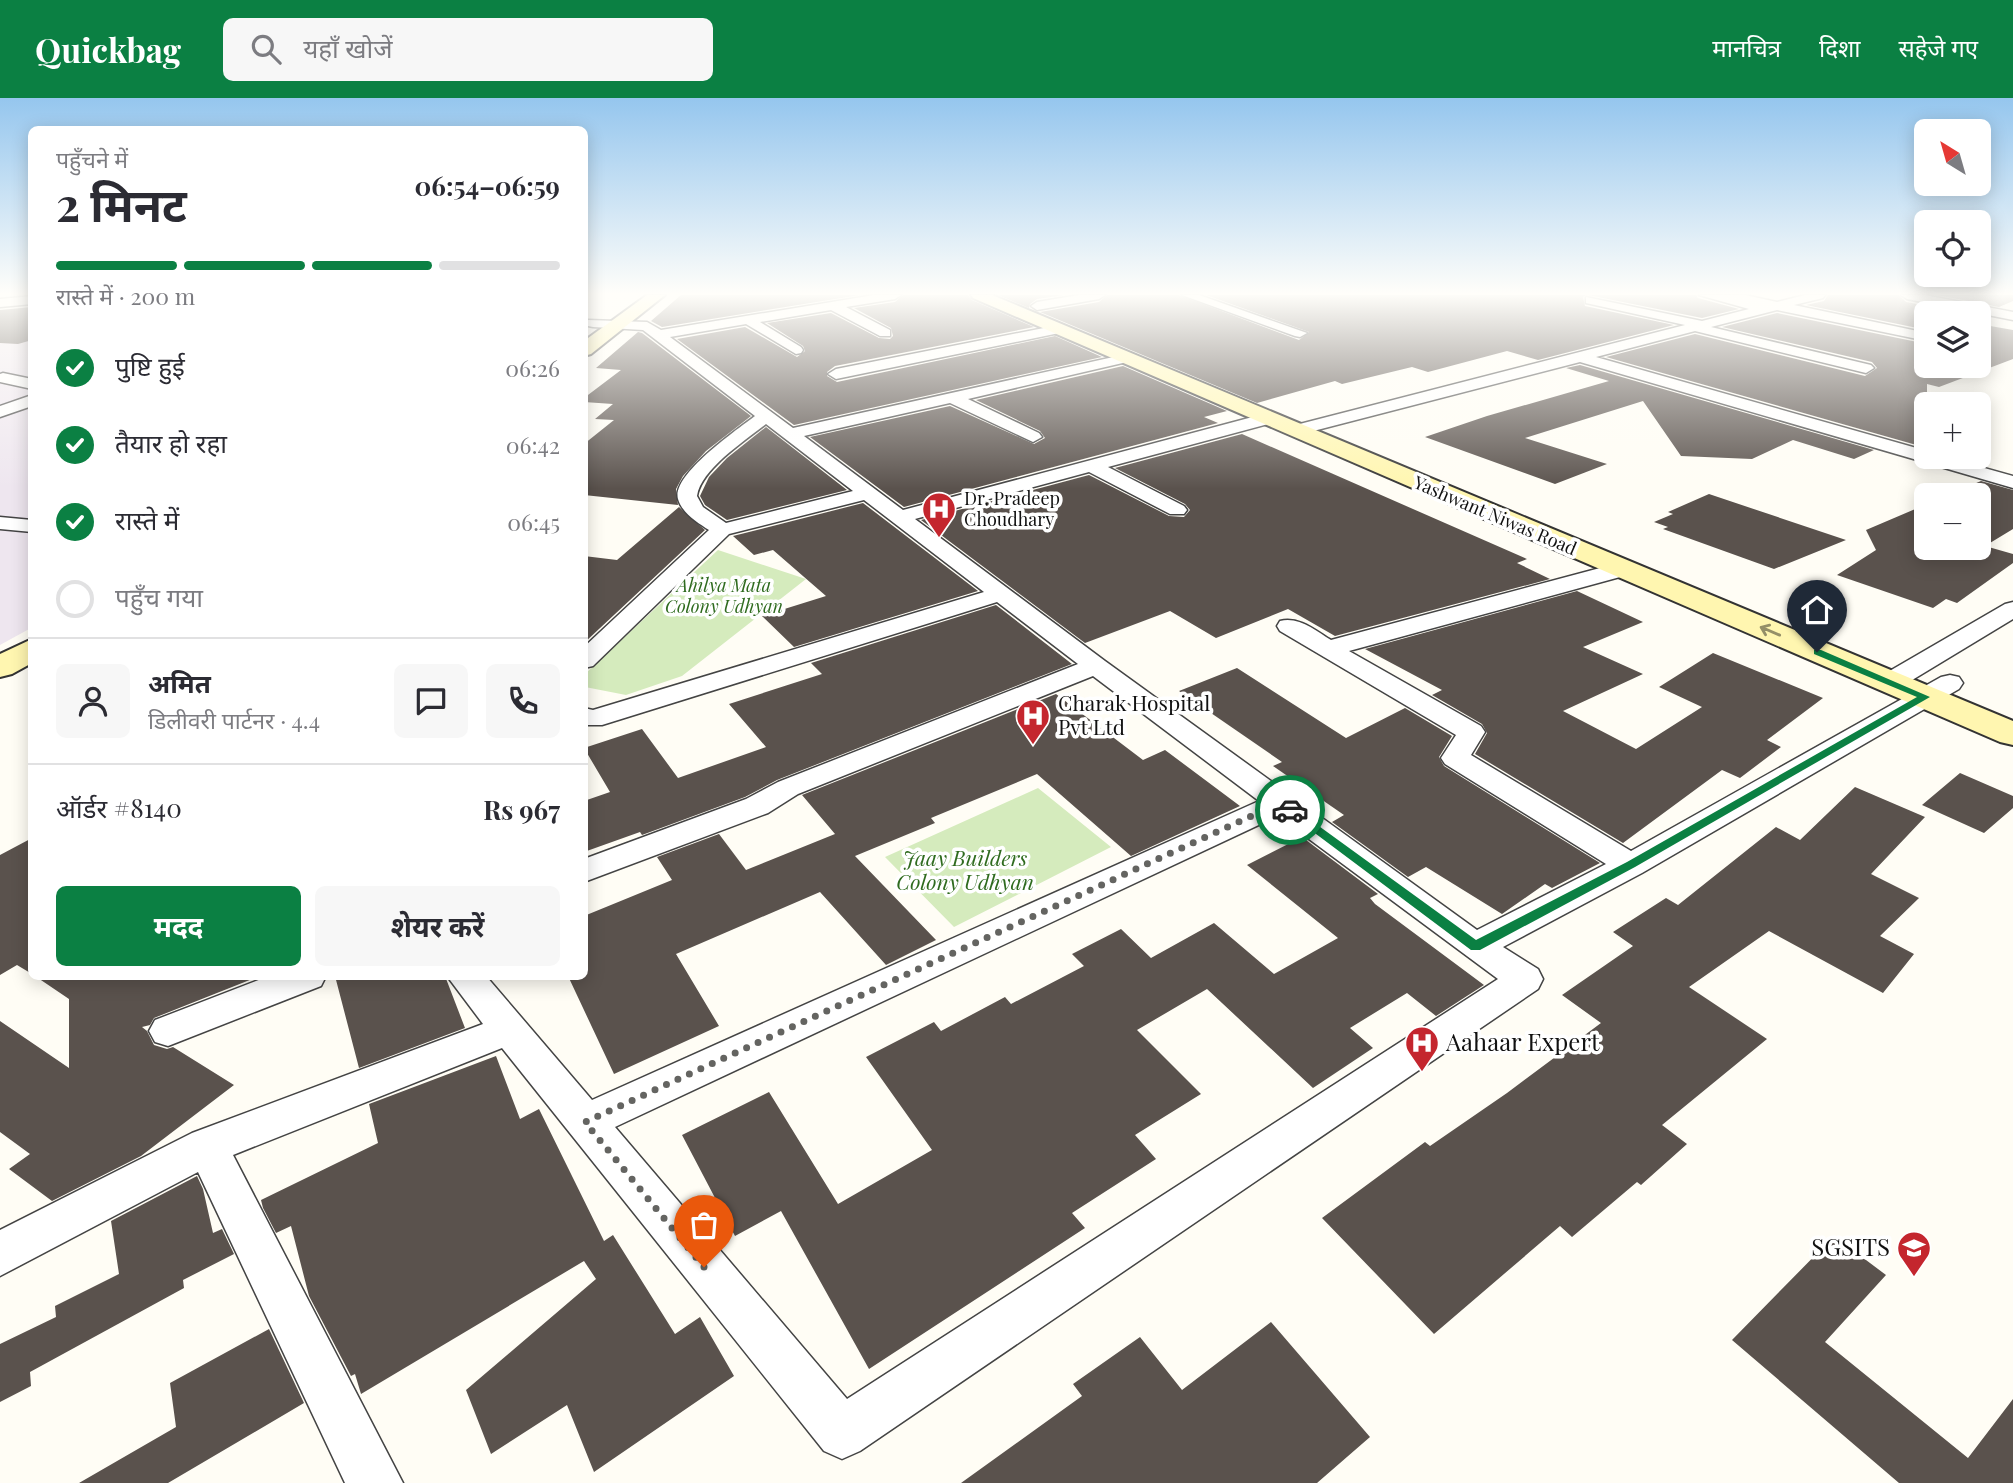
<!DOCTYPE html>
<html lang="hi">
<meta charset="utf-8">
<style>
:root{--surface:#fff;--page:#f7f7f7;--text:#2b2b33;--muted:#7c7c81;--line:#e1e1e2;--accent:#0b8043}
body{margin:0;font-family:"Playfair Display","Noto Sans Devanagari",serif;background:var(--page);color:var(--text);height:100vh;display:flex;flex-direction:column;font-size:26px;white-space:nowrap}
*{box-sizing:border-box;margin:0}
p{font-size:23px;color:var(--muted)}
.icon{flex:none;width:38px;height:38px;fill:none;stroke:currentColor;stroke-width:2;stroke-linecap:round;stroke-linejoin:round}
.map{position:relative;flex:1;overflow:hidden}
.side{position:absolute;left:28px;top:28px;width:560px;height:854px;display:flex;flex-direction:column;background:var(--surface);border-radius:10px;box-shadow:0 4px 18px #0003}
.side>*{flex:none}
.needle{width:46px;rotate:323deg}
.buttons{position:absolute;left:1914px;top:21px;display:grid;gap:14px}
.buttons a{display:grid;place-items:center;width:77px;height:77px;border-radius:10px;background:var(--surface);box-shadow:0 4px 18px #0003;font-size:35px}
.pin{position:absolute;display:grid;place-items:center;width:60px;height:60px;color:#fff;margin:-72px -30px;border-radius:50% 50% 50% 0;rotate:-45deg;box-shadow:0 0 7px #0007}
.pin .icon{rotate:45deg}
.courier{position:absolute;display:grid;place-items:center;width:70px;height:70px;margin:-35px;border:5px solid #0b8043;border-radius:50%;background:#fff;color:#222;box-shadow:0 2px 9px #0007}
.summary em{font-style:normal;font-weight:700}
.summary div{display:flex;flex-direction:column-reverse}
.summary{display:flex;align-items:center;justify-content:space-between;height:119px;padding:0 28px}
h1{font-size:46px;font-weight:700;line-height:52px}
.bar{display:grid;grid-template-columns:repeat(4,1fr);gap:10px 7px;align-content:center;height:84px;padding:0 28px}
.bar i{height:9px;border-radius:5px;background:var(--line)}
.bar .on{background:var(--accent)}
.bar p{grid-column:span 4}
.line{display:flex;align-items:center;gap:18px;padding:0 28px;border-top:2px solid var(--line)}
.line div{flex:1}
.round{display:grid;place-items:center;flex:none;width:74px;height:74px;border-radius:10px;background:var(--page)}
ol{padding:0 28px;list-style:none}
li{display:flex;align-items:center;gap:21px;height:77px}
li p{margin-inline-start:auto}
li .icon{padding:7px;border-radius:50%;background:var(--accent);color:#fff;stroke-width:4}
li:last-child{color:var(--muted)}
li i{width:38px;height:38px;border:4px solid var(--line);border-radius:50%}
.primary-button{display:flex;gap:14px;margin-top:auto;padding:14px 28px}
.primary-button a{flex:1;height:80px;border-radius:10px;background:var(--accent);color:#fff;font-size:28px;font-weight:700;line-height:80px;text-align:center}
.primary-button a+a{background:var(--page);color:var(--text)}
header{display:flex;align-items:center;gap:42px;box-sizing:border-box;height:98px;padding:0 35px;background:var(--accent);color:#fff}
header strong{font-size:33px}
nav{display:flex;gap:38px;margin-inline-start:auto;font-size:24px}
.search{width:490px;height:63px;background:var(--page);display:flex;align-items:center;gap:18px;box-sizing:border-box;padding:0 24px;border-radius:10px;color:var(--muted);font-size:26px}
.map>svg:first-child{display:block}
.industrial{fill:#eee6ef}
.green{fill:#d5ebbd}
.building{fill:#5a524d}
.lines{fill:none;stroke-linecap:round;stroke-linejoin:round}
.minor-casing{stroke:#444;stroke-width:3}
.secondary-casing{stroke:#333;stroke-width:4}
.minor{fill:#fff;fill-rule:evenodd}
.secondary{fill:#fff6b0;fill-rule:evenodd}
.oneway{stroke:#948f68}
.route{fill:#0b8043}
.done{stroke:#646461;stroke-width:7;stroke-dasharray:0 12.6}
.labels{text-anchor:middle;stroke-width:7;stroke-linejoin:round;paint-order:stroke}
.far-poi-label{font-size:18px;fill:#111;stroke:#fff;text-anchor:start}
.far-street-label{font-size:18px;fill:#111;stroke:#fff}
.far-park-label{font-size:18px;font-style:italic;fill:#2f6b1f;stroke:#fff}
.poi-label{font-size:21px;fill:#111;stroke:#fff;text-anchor:start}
.park-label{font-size:21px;font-style:italic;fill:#2f6b1f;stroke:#fff}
.near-poi-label{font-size:24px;fill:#111;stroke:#fff;text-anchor:start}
</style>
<header>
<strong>Quickbag</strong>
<div class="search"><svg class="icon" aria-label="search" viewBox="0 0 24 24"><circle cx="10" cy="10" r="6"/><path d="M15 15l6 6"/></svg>यहाँ खोजें</div>
<nav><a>मानचित्र</a><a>दिशा</a><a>सहेजे गए</a></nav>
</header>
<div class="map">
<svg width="2013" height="1385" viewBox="0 0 2013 1385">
<rect width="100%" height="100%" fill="#fffdf5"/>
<!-- industrial -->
<path class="industrial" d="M31 212V530L0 547V215Z"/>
<!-- green -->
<path class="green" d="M718 452 806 481 682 578 626 597 585 589V576Z
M1038 690 1111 749 954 829 885 759Z"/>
<!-- building -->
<path class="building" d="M681 197H860L662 229 651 223Z
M903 197H968L972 202 1034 229 835 268 827 274V278L837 284 1055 238 1102 259 794 327 677 241 745 229 797 259 805 253 803 248 767 225 831 215 879 240 890 241 893 238 891 230 854 210 895 204Z
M998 197H1065L1037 201 1030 206 1029 210Z
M1107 197H1179L1299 242 1309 234 1206 197H1586L1583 199 1585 208 1674 227 1538 262 1507 253 1428 274 1412 269 1342 286 1335 283 1257 305 1040 214 1099 204Z
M1588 197H1696L1698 200 1739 211 1702 220Z
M1828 197H1899L1906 204 1965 215H1927V232L1806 207 1824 203Z
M1937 197H2013V203L1999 209Z
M32 209V242L18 246 0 245V212Z
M1777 215 1927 246V268H1979V226L2013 232V261L1939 289 1927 286V350L1606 259 1695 236 1865 278 1877 270 1872 264 1722 229Z
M638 234 642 235 751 318 706 353 683 378 676 391 678 407 584 397V346L614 322 595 321 613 306 584 304V300L621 272 596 270Z
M1580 267 1874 352 1854 361 1793 342 1752 361 1681 358 1643 303 1525 340 1607 366 1555 386 1425 339 1487 318 1609 283 1566 270Z
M1123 268 1227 313 1204 319 1218 325 904 409 810 339 950 308 1034 346 1045 340 1040 333 976 302Z
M766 329 847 392 727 422 705 407 700 398 709 379 727 360Z
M1242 336 1527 461 1517 465 1550 481 1335 538 1288 511 1216 540 1170 513 1085 545 921 422 1089 377 1169 418 1184 419 1190 412 1185 406 1115 370Z
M1981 383 2013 392V431L1985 448 2013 456V465L1957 505 1946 501 1933 510 1837 477 1876 452 1866 432 1927 406V450H1979V397H1948Z
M1709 396 1846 442 1774 471 1663 431 1668 429 1654 424 1673 416 1668 414Z
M863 405 978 493 794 549 762 518 826 498 773 452 754 457 733 438Z
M679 409 705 432 584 545V458L617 462Z
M1577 493 1643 524 1583 549 1643 576 1563 613 1636 651 1702 609 1659 589 1713 555 1823 600 1767 642 1781 649 1740 680 1722 672 1623 745 1475 656 1487 635 1482 626 1432 597 1442 592 1365 551Z
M996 507 1072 566 777 682 745 699 642 737 640 734 584 754V703L610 694 584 650 642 631 678 680 766 649 729 606 822 576 811 565Z
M1237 570 1346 640 1405 610 1452 638 1439 659 1444 668 1600 765 1552 790 1545 786 1502 816 1426 769 1408 779 1332 724 1344 717 1273 668 1282 664 1179 593Z
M1056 596 1143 662 1165 652 1240 708 1131 758 1037 676 931 720 935 725 855 758 936 842 886 867 820 794 676 856 719 928 614 976 568 878H584V818L672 782 657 759 719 736 746 772 835 736 802 697Z
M1960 675 2013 698V710L1984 735 1922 707Z
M1855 689 1925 719 1871 776 1919 800 1880 838 1914 856 1883 895 1769 833 1689 889 1767 941 1662 1027 1687 1046 1641 1087 1637 1084 1572 1139 1560 1128 1434 1236 1322 1120 1425 1044 1430 1048 1507 995 1601 925 1562 897 1633 848 1613 834 1666 800 1678 807 1776 729 1800 742Z
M1302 739 1378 796 1370 800 1375 806 1484 887 1436 918 1407 895 1350 930 1373 950 1313 990 1207 891 1137 932 1201 996 1135 1037 1156 1061 1072 1115 1085 1130 869 1271 781 1113 735 1138 682 1037 769 994 838 1106 932 1052 866 959 934 924 941 933 1005 899 1011 906 1084 868 1072 856 1121 831 1151 860 1214 825 1274 876 1338 840 1247 767Z
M32 740V876L17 867 0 877V757Z
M35 878H260L154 920 150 927 142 929 147 933 154 947 167 951 173 949 234 987 141 1058 52 1103 9 1071 30 1056 0 1034V923L69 970V901Z
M335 878H445L465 930 359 970Z
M496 958 520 1021 539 1011 604 1143 613 1137 675 1236 700 1219 734 1278 594 1374 567 1307 491 1356 466 1292 596 1181 584 1163 361 1296 355 1276 351 1278 309 1198 291 1128 276 1135 263 1110 261 1102 378 1045 369 1006Z
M197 1078 203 1091 213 1135 222 1131 234 1156 183 1182 184 1190 30 1274 31 1288 0 1304V1246L56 1219 55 1208 119 1176 111 1123Z
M1834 1138 1886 1177 1825 1244 1968 1360 2013 1301V1385H1899L1732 1242Z
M1271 1224 1370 1339 1317 1385H961L1082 1298 1073 1286 1140 1239 1182 1292Z
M269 1231 304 1305 168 1385H79L176 1329 170 1285Z"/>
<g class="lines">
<!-- minor casing -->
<g class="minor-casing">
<path id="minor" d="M874 197H901L895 201 846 209 890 232V238H880L831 212 760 224 801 249 803 252 801 255 796 256 746 226 670 239 793 330 1127 256 1134 260 1127 264 968 301 1039 335 1042 339 1033 344 950 305 804 338 903 412 1260 317H1272L1274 321 1272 325 1108 369 1184 408 1187 412 1184 416H1170L1089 374 915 421 1105 563 1477 832 1606 766 1445 666 1441 660 1456 637 1280 533 1277 528 1280 523C1299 518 1316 533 1331 542L1615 466H1631L1634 471 1631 476 1349 553 1481 628 1485 634 1471 657 1631 753 1941 579 1950 577 1959 579 1963 585 1959 591 1642 775 1503 849 1538 871 1543 881 1538 891 860 1353 842 1361 824 1353 502 950 233 1057 403 1385H345L198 1074 0 1178V1132L192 1035 483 926 447 878H486L592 1002 1259 703 1093 578 798 696 768 715 584 784V761L746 701 778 684 1078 566 997 504 602 627H584V610L593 612 984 494 864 402 729 436 593 568 584 570V549L709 432C698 425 682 415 678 401 671 377 738 331 755 318L643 232 593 229 588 228V222L647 224 661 232ZM766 326 853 393 726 425 703 409 697 398C701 371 745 343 766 326ZM1278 718 1498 881 847 1301 615 1029Z
M1079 197H1105L1099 201 1037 212 1031 208 1037 204Z
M1182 197H1199L1307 235 1300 239 1295 238Z
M1699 197H1745L1777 204 1805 197H1825L1823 200 1794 207 1927 235V243L1777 212 1711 229 1871 267 1874 270 1866 275 1695 233 1596 259 1927 353V359H1945L2013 378V390L1580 264 1294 338 1285 333 1288 329 1685 227 1586 205V199L1702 223 1749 211Z
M1901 197H1925L2013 214V222L1907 201Z
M32 198V206L0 209V201Z
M1059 227 1066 231 1064 234 836 281 828 276 836 271Z
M3 275 32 281V291L0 284V276Z
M32 297V308L0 319V308Z
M0 419 32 422V434L0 431Z
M2013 504V521L1899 590 1890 592 1881 590 1877 584 1881 578 2005 506Z
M269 878H326L321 888 168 948 155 944 149 933 155 922Z"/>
</g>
<!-- secondary casing -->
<g class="secondary-casing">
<path id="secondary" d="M647 197H665L591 256 584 258V243Z
M971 197H992L2013 623V647L2000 644 973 200Z
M32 541V565L12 576 0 579V556Z"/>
</g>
<!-- minor -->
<use href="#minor" class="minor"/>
<!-- secondary -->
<use href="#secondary" class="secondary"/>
</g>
<!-- one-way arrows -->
<defs><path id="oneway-shaft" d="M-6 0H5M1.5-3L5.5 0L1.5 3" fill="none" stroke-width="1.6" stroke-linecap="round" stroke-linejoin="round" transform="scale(1.75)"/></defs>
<use class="oneway" href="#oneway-shaft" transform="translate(1770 533) rotate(-157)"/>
<!-- sky -->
<linearGradient id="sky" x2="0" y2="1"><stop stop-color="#95c6ee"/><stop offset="0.5" stop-color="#fffefa"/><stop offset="1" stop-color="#fffefa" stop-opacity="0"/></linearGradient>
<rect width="2013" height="391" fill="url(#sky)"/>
<!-- route -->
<path class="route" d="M1814 552H1821L1930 599 1635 769 1480 852H1471L1284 712 1294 710 1476 842 1627 764 1917 599 1814 556Z"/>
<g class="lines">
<!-- done -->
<path class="done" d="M704 1169 585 1024 1280 705 1290 712"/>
</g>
<!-- icons -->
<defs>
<g id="hospital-pin" transform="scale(1.75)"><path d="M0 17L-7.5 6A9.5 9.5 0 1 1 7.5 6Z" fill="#c4262e" stroke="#fff"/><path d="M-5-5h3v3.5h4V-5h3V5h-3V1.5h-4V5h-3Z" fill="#fff"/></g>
<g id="university-pin" transform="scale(1.75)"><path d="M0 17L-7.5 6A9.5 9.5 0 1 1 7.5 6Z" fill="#c4262e" stroke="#fff"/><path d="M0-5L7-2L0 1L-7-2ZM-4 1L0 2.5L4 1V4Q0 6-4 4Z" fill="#fff"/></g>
</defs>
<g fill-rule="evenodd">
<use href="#hospital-pin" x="939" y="411"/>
<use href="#hospital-pin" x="1033" y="618"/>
<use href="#hospital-pin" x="1422" y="945"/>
<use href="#university-pin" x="1914" y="1150"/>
</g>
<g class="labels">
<!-- far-poi labels -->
<g class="far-poi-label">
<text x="964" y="407">Dr. Pradeep<tspan x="964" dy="21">Choudhary</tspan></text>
</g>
<!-- far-street labels -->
<g class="far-street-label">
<text transform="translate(1495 418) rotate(23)" y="6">Yashwant Niwas Road</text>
</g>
<!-- far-park labels -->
<g class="far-park-label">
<text x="724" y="494">Ahilya Mata<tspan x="724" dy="21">Colony Udhyan</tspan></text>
</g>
<!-- poi labels -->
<g class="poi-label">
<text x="1058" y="613">Charak Hospital<tspan x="1058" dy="24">Pvt Ltd</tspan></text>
</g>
<!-- park labels -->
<g class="park-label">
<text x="965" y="768">Jaay Builders<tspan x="965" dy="24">Colony Udhyan</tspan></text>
</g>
<!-- near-poi labels -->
<g class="near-poi-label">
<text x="1446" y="953">Aahaar Expert</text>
<text x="1890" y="1158" text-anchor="end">SGSITS</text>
</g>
</g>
</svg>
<div class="buttons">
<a><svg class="needle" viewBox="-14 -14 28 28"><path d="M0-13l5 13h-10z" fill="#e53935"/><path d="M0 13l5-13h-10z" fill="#7c7c81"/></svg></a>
<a><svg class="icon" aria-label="locate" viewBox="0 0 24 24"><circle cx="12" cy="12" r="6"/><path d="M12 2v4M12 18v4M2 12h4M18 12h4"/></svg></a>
<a><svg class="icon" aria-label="layers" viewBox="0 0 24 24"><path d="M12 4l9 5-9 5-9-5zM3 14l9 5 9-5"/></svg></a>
<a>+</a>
<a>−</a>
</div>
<div class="pin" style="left:704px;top:1169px;background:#ea580c"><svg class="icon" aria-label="bag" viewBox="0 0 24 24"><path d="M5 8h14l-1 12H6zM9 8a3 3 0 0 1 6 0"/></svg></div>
<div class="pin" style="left:1817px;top:554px;background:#1f2937"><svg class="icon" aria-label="home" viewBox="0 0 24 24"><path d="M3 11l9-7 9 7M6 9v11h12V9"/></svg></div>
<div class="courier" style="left:1290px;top:712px"><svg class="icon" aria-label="car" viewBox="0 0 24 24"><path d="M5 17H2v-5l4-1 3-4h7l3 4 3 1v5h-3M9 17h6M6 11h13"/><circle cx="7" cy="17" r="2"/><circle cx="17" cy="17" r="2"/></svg></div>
<section class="side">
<div class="summary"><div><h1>2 मिनट</h1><p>पहुँचने में</p></div><em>06:54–06:59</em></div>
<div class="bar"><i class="on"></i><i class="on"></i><i class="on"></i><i></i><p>रास्ते में · 200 m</p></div>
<ol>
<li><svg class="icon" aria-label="check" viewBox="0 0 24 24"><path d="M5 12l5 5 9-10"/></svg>पुष्टि हुई<p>06:26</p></li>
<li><svg class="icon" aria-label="check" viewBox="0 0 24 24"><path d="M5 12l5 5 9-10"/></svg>तैयार हो रहा<p>06:42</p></li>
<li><svg class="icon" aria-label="check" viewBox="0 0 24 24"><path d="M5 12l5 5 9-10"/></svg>रास्ते में<p>06:45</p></li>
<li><i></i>पहुँच गया</li>
</ol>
<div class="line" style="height:126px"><a class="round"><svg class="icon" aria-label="person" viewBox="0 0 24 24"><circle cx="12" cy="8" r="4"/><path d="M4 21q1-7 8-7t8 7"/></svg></a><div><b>अमित</b><p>डिलीवरी पार्टनर · 4.4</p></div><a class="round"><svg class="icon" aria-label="chat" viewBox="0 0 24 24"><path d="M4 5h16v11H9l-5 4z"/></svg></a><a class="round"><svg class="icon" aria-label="phone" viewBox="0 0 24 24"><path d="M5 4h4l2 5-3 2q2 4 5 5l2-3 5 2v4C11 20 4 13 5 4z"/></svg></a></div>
<div class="line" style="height:91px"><div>ऑर्डर #8140</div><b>Rs 967</b></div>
<div class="primary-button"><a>मदद</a><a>शेयर करें</a></div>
</section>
</div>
